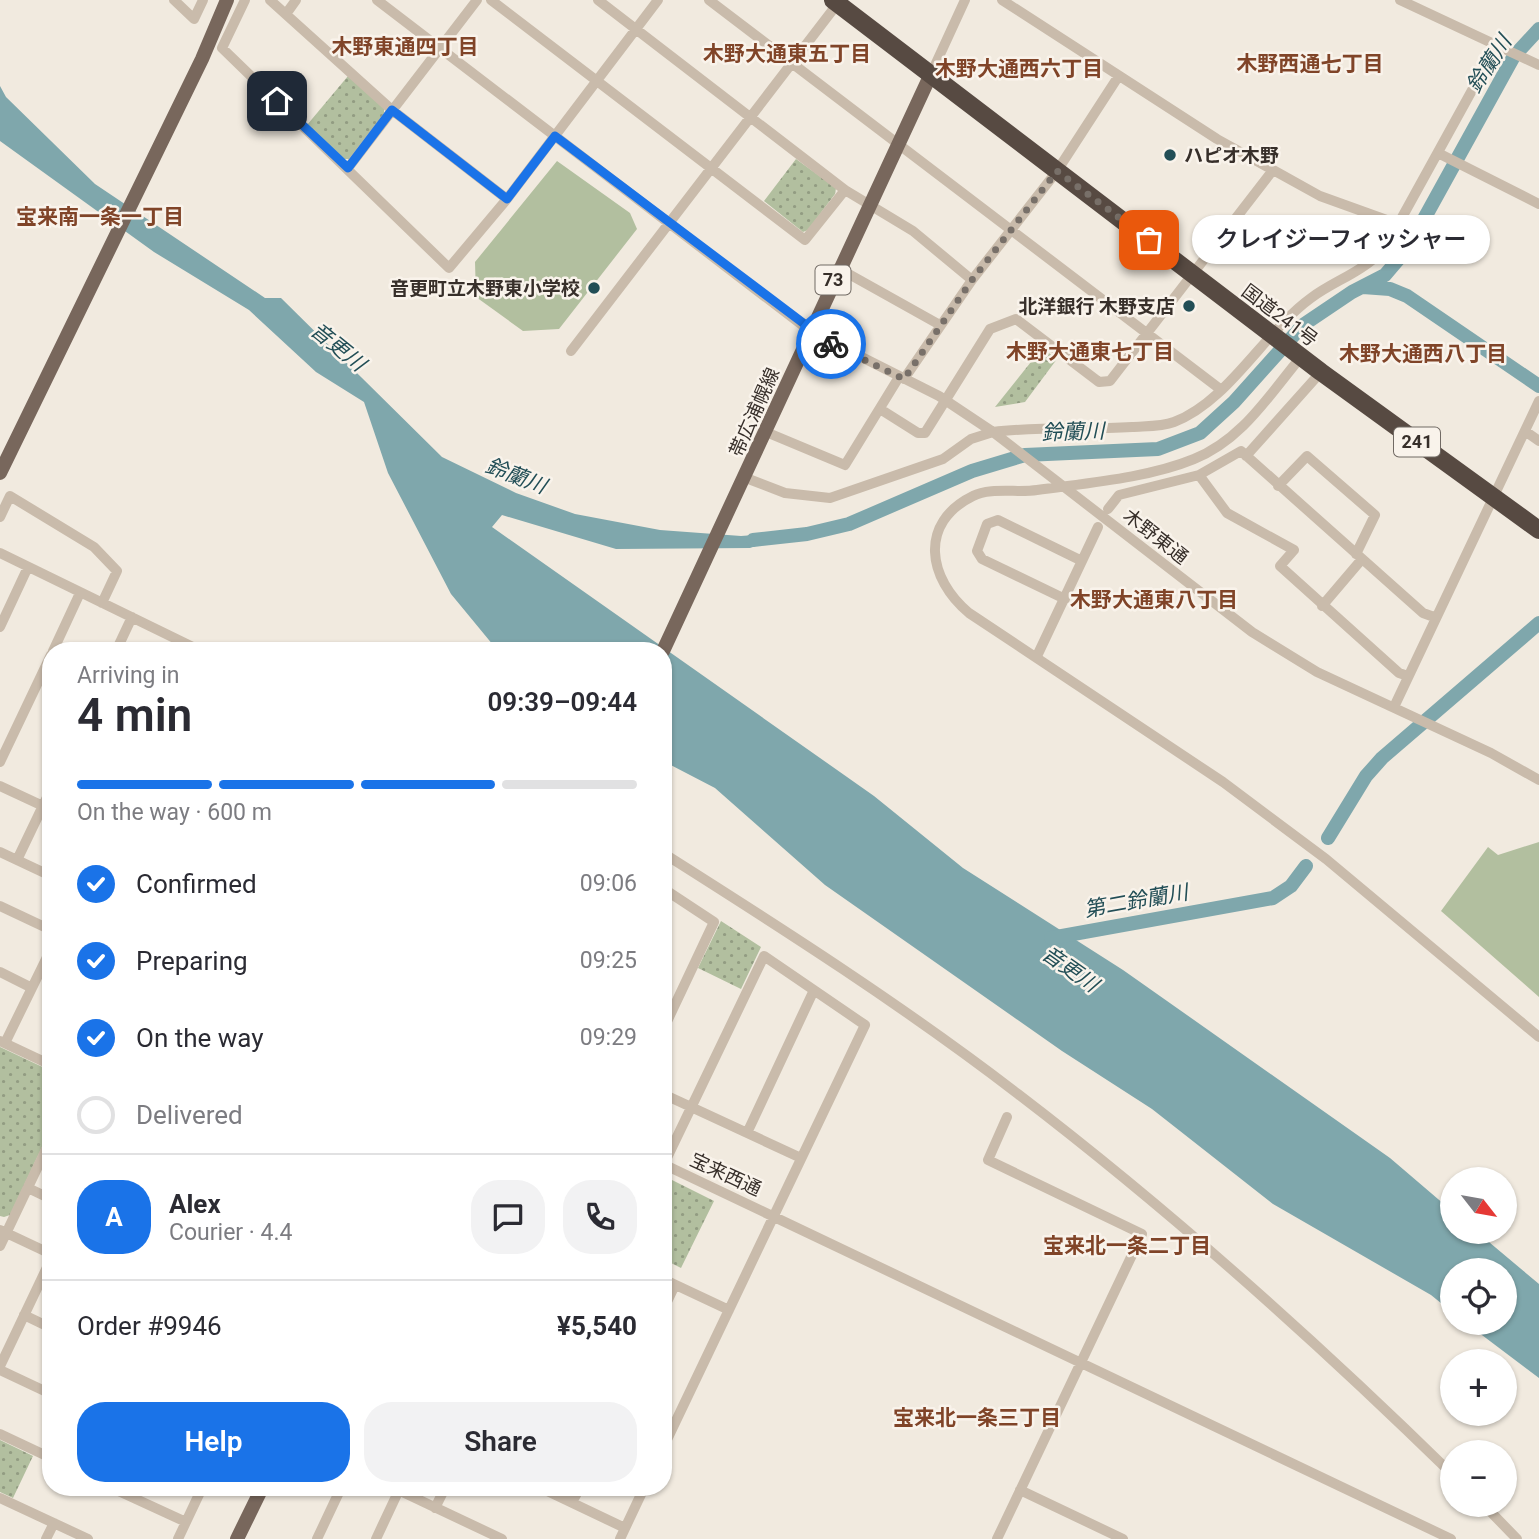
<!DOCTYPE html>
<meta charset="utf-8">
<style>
:root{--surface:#fff;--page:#f2f2f3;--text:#2b2b33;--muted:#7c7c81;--line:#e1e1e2;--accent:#1a73e8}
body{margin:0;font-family:Roboto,"Noto Sans JP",sans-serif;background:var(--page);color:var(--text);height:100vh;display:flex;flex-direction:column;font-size:26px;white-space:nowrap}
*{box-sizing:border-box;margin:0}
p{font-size:23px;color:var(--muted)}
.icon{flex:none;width:38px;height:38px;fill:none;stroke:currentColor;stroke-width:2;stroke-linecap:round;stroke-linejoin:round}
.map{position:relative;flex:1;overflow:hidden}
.sheet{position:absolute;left:42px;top:642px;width:630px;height:854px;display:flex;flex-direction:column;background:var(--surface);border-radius:28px;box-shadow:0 2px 5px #0004}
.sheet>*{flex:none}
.needle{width:46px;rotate:121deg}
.buttons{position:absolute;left:1440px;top:1167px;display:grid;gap:14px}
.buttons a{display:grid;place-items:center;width:77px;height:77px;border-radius:50%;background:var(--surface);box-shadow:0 2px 5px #0004;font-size:35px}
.pin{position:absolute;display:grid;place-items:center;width:60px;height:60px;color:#fff;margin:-30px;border-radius:14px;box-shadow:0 4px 10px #0006}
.courier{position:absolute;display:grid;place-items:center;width:70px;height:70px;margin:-35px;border:5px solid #1a73e8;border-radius:50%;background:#fff;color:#222;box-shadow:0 2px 9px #0007}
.bubble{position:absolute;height:49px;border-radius:24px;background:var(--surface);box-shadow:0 2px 5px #0004;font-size:23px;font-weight:600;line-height:49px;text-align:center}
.summary em{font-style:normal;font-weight:600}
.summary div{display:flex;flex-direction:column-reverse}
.summary{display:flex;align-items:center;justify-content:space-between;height:119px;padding:0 35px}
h1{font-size:46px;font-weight:600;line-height:52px}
.bar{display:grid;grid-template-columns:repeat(4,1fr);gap:10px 7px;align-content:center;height:84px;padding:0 35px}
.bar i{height:9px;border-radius:5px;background:var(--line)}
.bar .on{background:var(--accent)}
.bar p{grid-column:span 4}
.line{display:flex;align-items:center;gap:18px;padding:0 35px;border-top:2px solid var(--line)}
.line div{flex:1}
.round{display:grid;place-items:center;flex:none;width:74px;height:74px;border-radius:28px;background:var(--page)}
ol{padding:0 35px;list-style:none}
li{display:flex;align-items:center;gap:21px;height:77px}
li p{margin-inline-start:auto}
li .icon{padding:7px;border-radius:50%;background:var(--accent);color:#fff;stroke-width:4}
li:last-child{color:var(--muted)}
li i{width:38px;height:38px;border:4px solid var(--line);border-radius:50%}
.action{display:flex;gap:14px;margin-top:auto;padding:14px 35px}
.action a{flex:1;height:80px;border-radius:28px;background:var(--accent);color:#fff;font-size:28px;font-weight:600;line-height:80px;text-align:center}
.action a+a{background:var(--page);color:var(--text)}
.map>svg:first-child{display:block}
.green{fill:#b2bf9f}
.park{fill:url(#park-dots)}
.water{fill:#7fa7ac}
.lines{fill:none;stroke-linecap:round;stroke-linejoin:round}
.river{stroke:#7fa7ac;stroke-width:14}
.minor{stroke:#c9bbab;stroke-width:10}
.major{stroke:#78675c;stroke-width:14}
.highway{stroke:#574a42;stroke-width:18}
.done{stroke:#787069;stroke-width:7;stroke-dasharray:0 12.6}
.route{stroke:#1a73e8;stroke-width:9}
.poi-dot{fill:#224e56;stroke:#f9f3eb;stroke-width:2.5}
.labels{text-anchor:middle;stroke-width:5;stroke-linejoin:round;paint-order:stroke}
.shield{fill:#f9f3eb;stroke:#716a64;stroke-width:2}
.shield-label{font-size:18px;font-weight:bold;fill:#372f2a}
.poi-label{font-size:19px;font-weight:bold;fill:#372f2a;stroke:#f9f3eb;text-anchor:end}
.street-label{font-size:19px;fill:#372f2a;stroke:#f9f3eb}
.neighbourhood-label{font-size:21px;font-weight:bold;fill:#804428;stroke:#f9f3eb}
.water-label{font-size:21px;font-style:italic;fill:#224e56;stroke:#f9f3eb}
</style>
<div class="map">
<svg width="1539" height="1539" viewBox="0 0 1539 1539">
<defs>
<pattern id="park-dots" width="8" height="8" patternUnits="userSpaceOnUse" patternTransform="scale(1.75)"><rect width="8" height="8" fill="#b2bf9f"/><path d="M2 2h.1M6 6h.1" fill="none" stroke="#929c82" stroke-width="1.8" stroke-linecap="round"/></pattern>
</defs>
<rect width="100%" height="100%" fill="#f1eadf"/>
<!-- green -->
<path class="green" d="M557 161 630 213 637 229 559 329 523 331 476 297 475 262Z
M1539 842V997L1441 911 1488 847 1498 855Z"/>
<!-- park -->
<path class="park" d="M348 76 384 108V115L350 159H344L307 125Z
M796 159 836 188 835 194 808 230 803 232 764 201Z
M1042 348 1057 359 1025 402 995 407Z
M721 921 761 947 741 989 698 968Z
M0 1047 51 1071V1128L10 1215 4 1217 0 1216Z
M668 1178 714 1201 681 1268 663 1259V1180Z
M0 1440 33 1456 13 1498 0 1492Z"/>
<!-- water -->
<path class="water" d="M0 86 6 97 95 184 265 298H281L442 457 516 493 575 514 660 530 741 536 768 534 773 540 750 548 616 549 502 515 492 527 874 796 963 868 1123 970 1390 1158 1452 1211V1232H1477L1539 1284V1378L1466 1323H1505V1270H1452V1312L1431 1295 1273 1204 1152 1109 1062 1051 825 885 715 788 663 761V651H498L451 594 388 473 364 402 316 372 249 310 154 252 0 141Z"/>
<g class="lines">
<!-- river -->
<path class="river" d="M1363 287 1390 289 1407 296 1539 386
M753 540 807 534 849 524 972 471 1025 455 1158 449 1200 433 1234 402 1303 325 1352 292 1385 275 1408 248 1514 56 1539 29
M1328 838 1366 776 1382 758 1539 623
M1051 938 1273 898 1291 886 1306 866"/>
<!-- minor -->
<path class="minor" d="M174 0 194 19 203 0
M245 0 222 48 449 268 507 199 658 0
M270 0 392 110 507 199
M377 0 810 331 939 396 993 432 1252 632 1317 672 1491 753 1539 780
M491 0 805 240 845 190
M598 0 845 190 913 231 972 280
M709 0 1220 389
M1002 0 1217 139 1320 196 1395 223
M1400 0 1539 65
M286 14 296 0
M931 74 965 0
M1438 153 1539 204
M348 168 477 0
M838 268 940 325
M571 351 838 3
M1301 357C1269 395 1242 440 1194 459 1148 478 1086 483 1037 490 1018 493 990 487 973 496 918 523 928 579 969 613L1223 782 1326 859 1539 1037
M904 379 972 280 1057 171 1118 77
M880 409 918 433H925L990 329 1016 319 1099 382 1110 381 1273 170
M1525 431 1539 441
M766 432 845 465 899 377
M1246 456 1321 372
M1199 475 1227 513 1294 550 1280 566 1399 673 1408 676
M746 478 785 493 830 498 943 459 971 439 993 432C1039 426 1085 430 1132 427 1145 426 1161 427 1174 422 1229 401 1264 332 1311 298 1343 274 1385 267 1395 223L1400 221 1497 45
M1278 486 1307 456 1375 515 1356 554
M1108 509 1119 495 1199 475 1241 451 1423 613 1434 617
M0 517 10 496 94 547 117 571 102 603
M0 553 201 651
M1065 599 982 559 977 551 987 524 998 520 1082 561
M1322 606 1362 559
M0 627 28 567
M53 651 80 593
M116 651 132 617
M1037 656 1098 527
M1394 707 1539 401
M0 762 51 655
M0 786 43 806
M0 852 51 876
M663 853C783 929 905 1007 1018 1094 1171 1211 1314 1339 1452 1474
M17 860 51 789
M0 906 51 930
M0 972 32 988
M663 1030 714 922 664 889
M0 1041 51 1065
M5 1043 51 949
M663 1094 801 1158
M747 1133 814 990
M663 1164 1451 1539
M663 1166 764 956 865 1025 663 1448
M28 1188 51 1199
M0 1230 51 1254
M0 1246 51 1139
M663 1279 729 1310
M663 1310 675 1285
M24 1315 51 1328
M0 1366 51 1259
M0 1370 51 1394
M0 1434 51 1458
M112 1488 186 1522
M248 1488 259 1493
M394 1488 502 1539
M541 1488 625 1528
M1020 1490 1123 1539
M0 1498 88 1539
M572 1502 580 1488
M1484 1505 1517 1539
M435 1508 445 1488
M46 1539 54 1523
M178 1539 202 1488
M317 1539 341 1488
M376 1539 399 1490
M620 1539 644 1488
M997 1539 1142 1234 988 1160 1007 1117"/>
<!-- major -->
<path class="major" d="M0 473 202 59 227 0
M663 651 931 74
M237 1539 262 1488"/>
<!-- highway -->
<path class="highway" d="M833 0 1321 372 1539 530"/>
</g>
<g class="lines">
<!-- done -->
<path class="done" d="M831 344 904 379 972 280 1057 171 1149 240"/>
<!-- route -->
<path class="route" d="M277 101 348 168 392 110 507 199 555 136 831 344"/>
</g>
<!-- markers -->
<g class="poi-dot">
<circle cx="1170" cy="155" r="7"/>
<circle cx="594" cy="288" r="7"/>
<circle cx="1189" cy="306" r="7"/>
</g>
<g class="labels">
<!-- shield labels -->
<g class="shield">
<rect x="815.5" y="265.5" width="35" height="29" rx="5"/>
<rect x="1394" y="427.5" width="46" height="29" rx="5"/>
</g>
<g class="shield-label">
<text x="833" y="286">73</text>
<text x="1417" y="448">241</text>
</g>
<!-- poi labels -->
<g class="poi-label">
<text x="1184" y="162" text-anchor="start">ハピオ木野</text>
<text x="580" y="295">音更町立木野東小学校</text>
<text x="1175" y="313">北洋銀行 木野支店</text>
</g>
<!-- street labels -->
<g class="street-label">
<text transform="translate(1280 315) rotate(37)" y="7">国道241号</text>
<text transform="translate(754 412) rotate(-66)" y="7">帯広浦幌線</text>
<text transform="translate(1156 536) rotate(38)" y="7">木野東通</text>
<text transform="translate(726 1174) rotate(25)" y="7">宝来西通</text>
</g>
<!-- neighbourhood labels -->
<g class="neighbourhood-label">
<text x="405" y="54">木野東通四丁目</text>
<text x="787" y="61">木野大通東五丁目</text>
<text x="1310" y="71">木野西通七丁目</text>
<text x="1019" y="76">木野大通西六丁目</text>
<text x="100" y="224">宝来南一条一丁目</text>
<text x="1090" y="359">木野大通東七丁目</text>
<text x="1423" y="361">木野大通西八丁目</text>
<text x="1154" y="607">木野大通東八丁目</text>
<text x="1127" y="1253">宝来北一条二丁目</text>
<text x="977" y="1425">宝来北一条三丁目</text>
</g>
<!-- water labels -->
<g class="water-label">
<text transform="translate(1489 64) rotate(-57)" y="7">鈴蘭川</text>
<text transform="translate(338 347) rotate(39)" y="7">音更川</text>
<text transform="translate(1073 432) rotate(-2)" y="7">鈴蘭川</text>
<text transform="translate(516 476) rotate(21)" y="7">鈴蘭川</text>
<text transform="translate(1136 901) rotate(-10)" y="7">第二鈴蘭川</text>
<text transform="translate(1070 969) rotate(35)" y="7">音更川</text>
</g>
</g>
</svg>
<div class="buttons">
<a><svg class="needle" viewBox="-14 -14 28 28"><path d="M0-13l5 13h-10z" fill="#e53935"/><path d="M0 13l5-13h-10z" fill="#7c7c81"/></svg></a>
<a><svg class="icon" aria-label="locate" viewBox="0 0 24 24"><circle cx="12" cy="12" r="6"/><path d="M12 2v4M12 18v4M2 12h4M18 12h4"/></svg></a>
<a>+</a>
<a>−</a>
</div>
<div class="pin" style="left:1149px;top:240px;background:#ea580c"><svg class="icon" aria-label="bag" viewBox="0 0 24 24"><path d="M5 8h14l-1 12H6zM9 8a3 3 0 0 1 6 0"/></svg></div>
<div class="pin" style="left:277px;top:101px;background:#1f2937"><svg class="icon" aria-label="home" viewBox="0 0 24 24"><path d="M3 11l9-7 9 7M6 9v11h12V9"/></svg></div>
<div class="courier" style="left:831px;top:344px"><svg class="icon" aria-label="bike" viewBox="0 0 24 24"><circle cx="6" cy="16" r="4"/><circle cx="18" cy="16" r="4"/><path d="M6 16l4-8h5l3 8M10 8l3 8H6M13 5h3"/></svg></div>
<div class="bubble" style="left:1192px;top:215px;width:298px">クレイジーフィッシャー</div>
<section class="sheet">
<div class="summary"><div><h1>4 min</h1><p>Arriving in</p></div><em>09:39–09:44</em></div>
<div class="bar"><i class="on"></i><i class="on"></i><i class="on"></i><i></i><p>On the way · 600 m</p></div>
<ol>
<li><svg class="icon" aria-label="check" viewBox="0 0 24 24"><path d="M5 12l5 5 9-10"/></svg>Confirmed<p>09:06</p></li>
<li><svg class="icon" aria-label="check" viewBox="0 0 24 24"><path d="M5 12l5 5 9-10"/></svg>Preparing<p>09:25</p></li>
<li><svg class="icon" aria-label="check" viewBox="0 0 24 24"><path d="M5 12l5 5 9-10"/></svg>On the way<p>09:29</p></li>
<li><i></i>Delivered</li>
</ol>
<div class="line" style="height:126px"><b class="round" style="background:var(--accent);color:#fff">A</b><div><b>Alex</b><p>Courier · 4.4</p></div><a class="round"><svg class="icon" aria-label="chat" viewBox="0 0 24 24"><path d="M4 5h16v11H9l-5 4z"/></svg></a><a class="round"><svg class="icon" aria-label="phone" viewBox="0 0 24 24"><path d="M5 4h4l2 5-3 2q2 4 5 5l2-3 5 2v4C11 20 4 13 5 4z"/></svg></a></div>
<div class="line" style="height:91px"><div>Order #9946</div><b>¥5,540</b></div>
<div class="action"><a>Help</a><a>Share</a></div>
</section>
</div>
